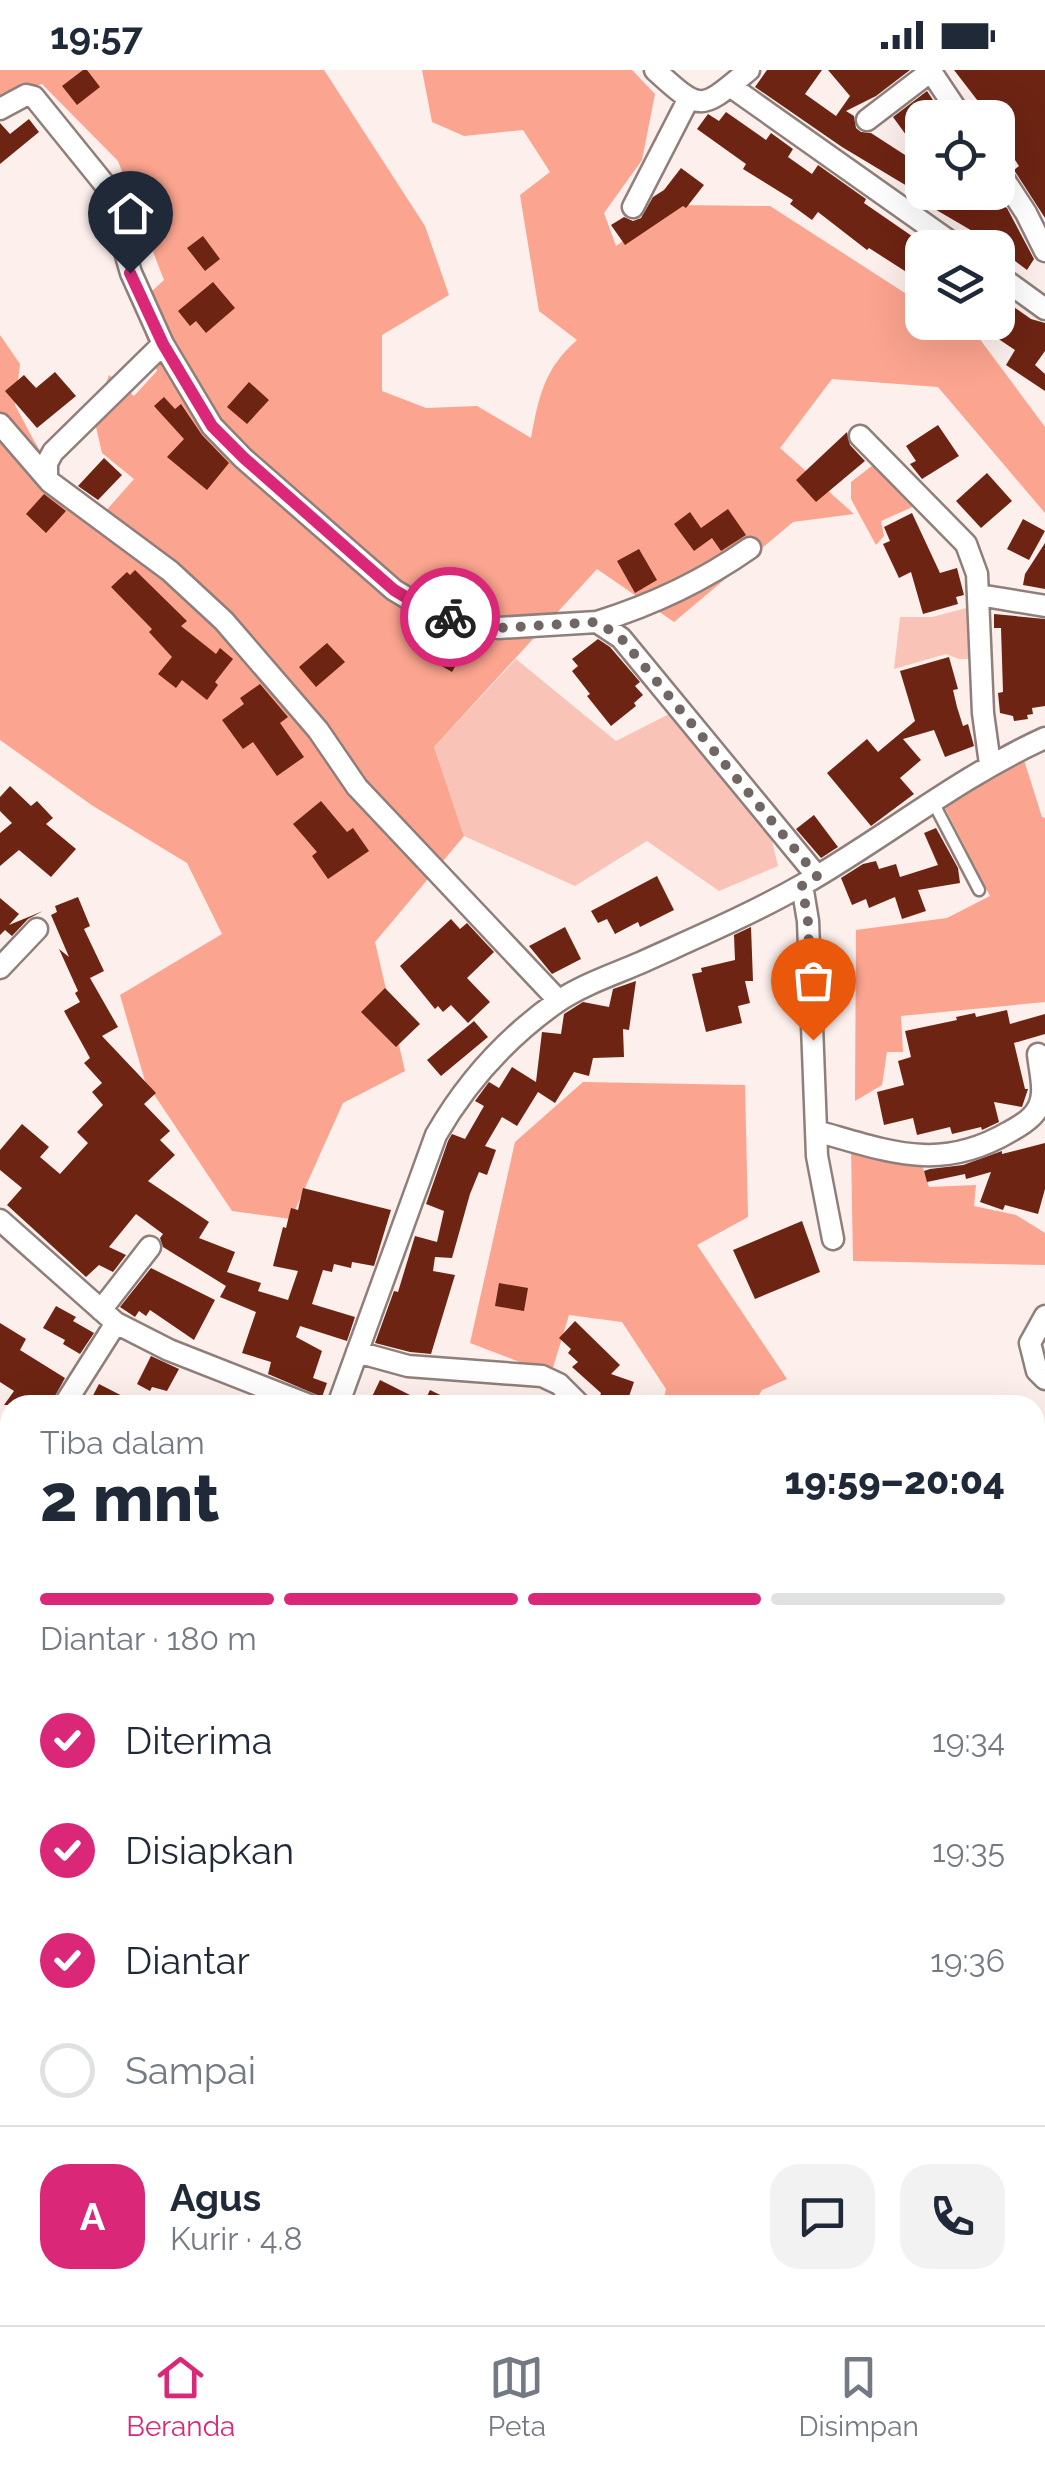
<!DOCTYPE html>
<html lang="id">
<meta charset="utf-8">
<style>
:root{--surface:#fff;--page:#f2f2f3;--text:#1f2937;--muted:#747a83;--line:#e0e1e3;--accent:#db2777}
body{margin:0;font-family:Raleway,sans-serif;background:var(--page);color:var(--text);height:100vh;display:flex;flex-direction:column;font-size:38px;white-space:nowrap}
*{box-sizing:border-box;margin:0}
p{font-size:32px;color:var(--muted)}
.icon{flex:none;width:55px;height:55px;fill:none;stroke:currentColor;stroke-width:2;stroke-linecap:round;stroke-linejoin:round}
.map{position:relative;flex:1;overflow:hidden}
.side{position:absolute;left:0px;top:1325px;width:1045px;height:930px;display:flex;flex-direction:column;background:var(--surface);border-radius:30px 30px 0 0;box-shadow:0 10px 40px #0002}
.side>*{flex:none}
.tools{position:absolute;left:905px;top:30px;display:grid;gap:20px}
.tools a{display:grid;place-items:center;width:110px;height:110px;border-radius:20px;background:var(--surface);box-shadow:0 10px 40px #0002;font-size:50px}
.pin{position:absolute;display:grid;place-items:center;width:85px;height:85px;color:#fff;margin:-102px -42px;border-radius:50% 50% 50% 0;rotate:-45deg;box-shadow:0 0 10px #0007}
.pin .icon{rotate:45deg}
.courier{position:absolute;display:grid;place-items:center;width:100px;height:100px;margin:-50px;border:8px solid #db2777;border-radius:50%;background:#fff;color:#222;box-shadow:0 2px 12px #0007}
.overview em{font-style:normal;font-weight:800}
.overview div{display:flex;flex-direction:column-reverse}
.overview{display:flex;align-items:center;justify-content:space-between;height:170px;padding:0 40px}
h1{font-size:65px;font-weight:800;line-height:75px}
.bar{display:grid;grid-template-columns:repeat(4,1fr);gap:15px 10px;align-content:center;height:120px;padding:0 40px}
.bar i{height:12px;border-radius:8px;background:var(--line)}
.bar .current{background:var(--accent)}
.bar p{grid-column:span 4}
.line{display:flex;align-items:center;gap:25px;padding:0 40px;border-top:2px solid var(--line)}
.line div{flex:1}
.round{display:grid;place-items:center;flex:none;width:105px;height:105px;border-radius:30px;background:var(--page)}
ol{padding:0 40px;list-style:none}
li{display:flex;align-items:center;gap:30px;height:110px}
li p{margin-inline-start:auto}
li .icon{padding:10px;border-radius:50%;background:var(--accent);color:#fff;stroke-width:4}
li:last-child{color:var(--muted)}
li i{width:55px;height:55px;border:5px solid var(--line);border-radius:50%}
.status{display:flex;justify-content:space-between;align-items:center;height:70px;padding:0 50px;background:var(--surface);direction:ltr}
.status svg{height:28px;fill:currentColor}
.menu{display:flex;justify-content:space-around;align-items:center;height:140px;border-top:2px solid var(--line);background:var(--surface);font-size:28px;color:var(--muted)}
.menu a{display:grid;justify-items:center;gap:5px}
.menu .current{color:var(--accent)}
.map>svg:first-child{display:block}
.green{fill:#f9c4b7}
.forest{fill:#fba48f}
.building{fill:#6d2413}
.lines{fill:none;stroke-linecap:round;stroke-linejoin:round}
.service-casing{stroke:#8f7f7b;stroke-width:15}
.minor-casing{stroke:#8f7f7b;stroke-width:25}
.service{stroke:#fff;stroke-width:10}
.minor{stroke:#fff;stroke-width:20}
.done{stroke:#706765;stroke-width:10;stroke-dasharray:0 18}
.route{stroke:#db2777;stroke-width:12}
</style>
<div class="status"><b>19:57</b><svg viewBox="0 0 49 12"><path d="M0 12V9h3v3zM5 12V6h3v6zM10 12V3h3v9zM15 12V0h3v12zM26 1h20v11H26zM47 4h2v5h-2z"/></svg></div>
<div class="map">
<svg width="1045" height="2255" viewBox="0 0 1045 2255">
<rect width="100%" height="100%" fill="#fdefeb"/>
<!-- green -->
<path class="green" d="M974 536 976 589H959L946 584 894 599 900 547H932Z
M516 589 616 671 677 640 765 742 778 796 719 821 647 771 575 816 464 766 434 677Z
M1045 2033V2184L1035 2194V2052Z
M183 2245H367L363 2255H176Z
M764 2245H1029L1041 2255H755Z"/>
<!-- forest -->
<path class="forest" d="M0 0H324L425 156 449 225 382 265V321L426 338 477 336 531 368C539 326 544 299 577 270L539 241 520 125 550 102 523 60 464 66 432 52 422 0H632L655 24 642 90 604 143 616 176 675 135 770 136 922 234V252L955 253 976 264 1045 357V443L938 317 832 309 780 378 854 444 793 452 674 552 597 499 434 677 464 766 375 872 405 1001 343 1033 291 1149 232 1141 145 1011 120 925 222 864 187 793 93 736 0 670V265L20 294 15 335 33 369 64 420 104 443 134 409 102 383 94 348 109 305 134 326 157 301 136 236 164 210 118 91 42 14 0 28Z
M877 392 917 435 881 451 884 466 876 475 851 429V412Z
M1023 687 1042 747 1045 748V932L901 946 903 982H887L882 1015 855 1031 856 860 947 848 990 826 943 734Z
M583 1012 745 1015 748 1147 697 1175 787 1309 762 1320 753 1335H662L666 1319 622 1252 569 1245 551 1304 470 1273 515 1072Z
M851 1078 922 1095 929 1117 976 1115 974 1136 1016 1145 1045 1163V1195L853 1191Z
M1045 1521V1765L1035 1760V1561Z
M10 1762V1874L0 1886V1788Z
M1035 1826 1045 1830V1928L1035 1930Z"/>
<!-- building -->
<path class="building" d="M83 0H87L100 17 77 35 62 16Z
M767 0H822L805 24 836 46 850 26 828 0H910L876 26 846 41 854 46 856 58 861 62 871 63 922 96V125L842 77 755 17Z
M954 0H1045V148L1014 100 1019 96 998 64V48H991Z
M927 21 945 48H922V87L893 47Z
M726 42 766 70 771 63 793 79 788 87 812 104 818 95 866 129 864 133 922 173V212L869 178 867 180 818 142 812 150 790 134 793 130 743 99 746 94 697 59 708 44 719 51Z
M29 49 39 62 0 94V53L10 64Z
M681 98 704 115 686 138 683 136 625 175 611 155 624 147 633 151 641 148 653 127 664 120Z
M927 122H979L1007 138 1034 189 1027 200 998 178H984L970 168 974 162 921 131Z
M203 166 220 189 205 201 187 178Z
M213 212 235 238 206 263 196 251 190 256 178 241Z
M998 226 1031 249 1045 253V281L1035 295 1045 304V321L1006 295 1015 280 994 266 998 255Z
M55 302 76 326 37 358 5 321 24 305 36 318Z
M249 312 269 330 247 354 227 337Z
M164 327 175 339 181 334 202 365 229 393 207 420 167 387 184 369 154 336Z
M938 355 959 386 922 409 910 394 916 391 906 376Z
M847 362 850 375 865 391 816 432 796 410Z
M104 388 122 405 98 430 78 416Z
M987 403 1012 431 981 458 956 431Z
M44 424 66 441 46 463 26 444Z
M728 439 746 465 721 481 712 468 694 481 674 454 690 442 701 458Z
M912 443 940 503 957 498 964 525 956 527 958 534 923 544 911 502 899 508 883 474 890 471 884 457Z
M1023 449 1045 461 1029 490 1007 479Z
M1045 473V519L1023 515 1025 504Z
M639 479 657 510 635 523 617 491Z
M135 500 187 551 181 556 216 584 220 578 233 589 215 612 218 615 207 630 182 610 176 618 158 604 172 587 149 562 152 559 111 517 127 502 130 505Z
M994 544 1045 549V636L1032 638 1033 644 1027 645 1028 649 1014 651 1013 646 1000 643 998 623 1003 622 1001 558H994Z
M435 563 465 579 452 602 438 594 443 585 428 576Z
M598 569 610 577 640 612 635 616 643 625 634 633 636 636 611 656 587 626 590 624 572 601 578 596 572 589Z
M327 573 345 592 316 617 299 597Z
M949 587 958 619 953 620 957 637 963 656 968 654 974 676 945 687 934 660 903 669 921 690 900 708 914 724 871 756 827 703 867 669 878 682 915 651 900 601Z
M260 614 288 647 280 653 304 687 277 706 253 672 243 679 222 650 244 634 240 628Z
M10 716 31 736 37 731 53 748 46 754 76 779 51 807 19 780 0 796V763L12 753 0 741V727Z
M321 731 347 762 353 758 369 781 328 809 312 786 317 782 293 754Z
M814 745 838 777 821 788 796 759Z
M936 758 958 798 960 813 918 820 926 841 902 849 895 827 869 838 866 829 852 835 841 808 863 794 876 791 879 799 896 794 900 807 938 795 924 763Z
M657 806 674 840 640 857 638 852 615 864 607 849 598 853 591 841Z
M78 827 90 856 84 859 104 901 90 908 118 957 102 966 156 1023 144 1034 170 1061 160 1070 175 1085 148 1111 209 1152 199 1168 235 1182 227 1202 261 1213 258 1221 288 1230 298 1201 273 1196 283 1157 286 1158 291 1138 298 1140 303 1118 391 1140 374 1196 352 1192 351 1198 334 1194 332 1202 323 1200 312 1234 355 1247 347 1271 300 1256 296 1267 322 1281 313 1308 327 1313 322 1327 268 1304 271 1292 242 1283 256 1242 220 1227 226 1216 163 1177 160 1168 163 1164 136 1144 109 1177 126 1185 113 1202 99 1195 86 1207 7 1135 22 1118 0 1100V1080L22 1054 49 1077 40 1087 60 1104 88 1073 77 1062 103 1035 92 1022 102 1013 84 993 90 988 64 941 80 932 75 923 78 921 59 879 69 887 51 845 57 842 55 836Z
M0 828 19 844 9 855 43 841 28 849 12 866 5 860 0 865Z
M451 849 460 859 467 853 494 882 467 908 490 932 468 953 451 935 443 942 438 936 435 939 400 896Z
M565 857 581 889 552 904 529 876Z
M751 857 753 911H745L750 933 738 936 742 953 706 962 692 904 702 902 701 898 735 890 734 865Z
M636 911 629 960 623 959 624 987 593 988 589 1006 574 1002 555 1033 538 1022 517 1056 502 1047 485 1076 496 1080 487 1105 479 1102 470 1124 452 1188 435 1187 433 1201 455 1205 431 1284 410 1282 375 1273 394 1221 398 1222 415 1166 437 1172 444 1141 426 1134 448 1071 452 1064 465 1069 484 1036 475 1031 489 1012 499 1018 512 997 536 1012 542 962 561 964 564 944 583 932 609 937 613 919Z
M385 918 420 954 396 977 361 942Z
M1007 940 1010 954 1045 944V964L1014 973 1025 1019H1028L1022 1037 994 1032 999 1052 982 1060 981 1057 952 1064 950 1057 917 1065 913 1048 884 1055 877 1022 904 1015 898 991 911 987 905 961 957 950 956 947 975 943 976 947Z
M474 951 488 967 441 1006 427 990Z
M1045 1073V1119L1038 1144 1005 1135 1003 1140 980 1132 991 1102 966 1109 965 1104 927 1112 924 1101 930 1099 963 1095 1002 1081V1084Z
M802 1151 820 1202 755 1229 733 1180Z
M151 1198 215 1230 194 1270 150 1240 146 1246 139 1241 135 1247 120 1237Z
M499 1213 528 1218 524 1241 495 1236Z
M56 1236 76 1247 73 1251 94 1263 80 1284 63 1274 65 1270 43 1258Z
M575 1251 620 1295 611 1304 634 1312 626 1335H597L601 1323 572 1297 578 1292 568 1283 571 1279 559 1268Z
M0 1253 26 1269 20 1280 65 1308 50 1335H4L14 1321 0 1312Z
M151 1286 179 1299 167 1321 152 1317 150 1321 137 1314Z
M380 1310 424 1332 430 1320 461 1335H368Z
M99 1314 140 1335H88Z"/>
<g class="lines">
<!-- service casing -->
<g class="service-casing">
<path id="service" d="M933 732 979 820"/>
</g>
<!-- minor casing -->
<g class="minor-casing">
<path id="minor" d="M655 0C702 43 701 40 749 0
M930 0 962 48
M730 16 959 178
M0 39 26 25 34 27 106 116 131 203 163 274 212 356 243 388 394 520 424 538 498 558 597 552 621 568 817 806
M867 50 931 1
M998 100 1026 143 1045 181
M633 137 688 30
M998 205 1045 239
M0 354 50 412 170 501 224 551 318 660 357 717 559 931
M860 366 966 474 977 504 983 643 990 694
M47 408V393L53 382 163 274
M979 525 1045 536
M597 552C652 535 703 511 750 478
M802 815 808 851 817 1086 833 1169
M0 898 37 859
M816 1061C888 1081 939 1103 1009 1062 1026 1053 1041 1043 1042 1023 1043 1011 1039 996 1038 984
M0 1150 116 1253 169 1280 309 1335
M101 1240 150 1177
M1045 1246 1030 1273 1037 1301 1045 1309
M357 1282 408 1296 542 1306 559 1314 580 1335
M64 1335 116 1253
M338 1335 436 1065C467 1011 506 968 557 932 582 915 612 905 640 893 695 868 752 844 804 814 886 767 959 707 1045 668
M0 1417 10 1414
M0 1569 10 1566
M0 2041 10 2028
M0 2195 10 2177
M162 2255 169 2245
M425 2255 426 2245
M867 2255 875 2245
M1029 2255 1045 2233"/>
</g>
<!-- service -->
<use href="#service" class="service"/>
<!-- minor -->
<use href="#minor" class="minor"/>
</g>
<g class="lines">
<!-- done -->
<path class="done" d="M450 547 498 558 598 552 621 568 817 806 802 815 808 852 813 970"/>
<!-- route -->
<path class="route" d="M130 203 163 274 212 356 244 388 394 520 424 538 450 547"/>
</g>
</svg>
<div class="tools">
<a><svg class="icon" aria-label="locate" viewBox="0 0 24 24"><circle cx="12" cy="12" r="6"/><path d="M12 2v4M12 18v4M2 12h4M18 12h4"/></svg></a>
<a><svg class="icon" aria-label="layers" viewBox="0 0 24 24"><path d="M12 4l9 5-9 5-9-5zM3 14l9 5 9-5"/></svg></a>
</div>
<div class="pin" style="left:813px;top:970px;background:#ea580c"><svg class="icon" aria-label="bag" viewBox="0 0 24 24"><path d="M5 8h14l-1 12H6zM9 8a3 3 0 0 1 6 0"/></svg></div>
<div class="pin" style="left:130px;top:203px;background:#1f2937"><svg class="icon" aria-label="home" viewBox="0 0 24 24"><path d="M3 11l9-7 9 7M6 9v11h12V9"/></svg></div>
<div class="courier" style="left:450px;top:547px"><svg class="icon" aria-label="bike" viewBox="0 0 24 24"><circle cx="6" cy="16" r="4"/><circle cx="18" cy="16" r="4"/><path d="M6 16l4-8h5l3 8M10 8l3 8H6M13 5h3"/></svg></div>
<section class="side">
<div class="overview"><div><h1>2 mnt</h1><p>Tiba dalam</p></div><em>19:59–20:04</em></div>
<div class="bar"><i class="current"></i><i class="current"></i><i class="current"></i><i></i><p>Diantar · 180 m</p></div>
<ol>
<li><svg class="icon" aria-label="check" viewBox="0 0 24 24"><path d="M5 12l5 5 9-10"/></svg>Diterima<p>19:34</p></li>
<li><svg class="icon" aria-label="check" viewBox="0 0 24 24"><path d="M5 12l5 5 9-10"/></svg>Disiapkan<p>19:35</p></li>
<li><svg class="icon" aria-label="check" viewBox="0 0 24 24"><path d="M5 12l5 5 9-10"/></svg>Diantar<p>19:36</p></li>
<li><i></i>Sampai</li>
</ol>
<div class="line" style="height:180px"><b class="round" style="background:var(--accent);color:#fff">A</b><div><b>Agus</b><p>Kurir · 4.8</p></div><a class="round"><svg class="icon" aria-label="chat" viewBox="0 0 24 24"><path d="M4 5h16v11H9l-5 4z"/></svg></a><a class="round"><svg class="icon" aria-label="phone" viewBox="0 0 24 24"><path d="M5 4h4l2 5-3 2q2 4 5 5l2-3 5 2v4C11 20 4 13 5 4z"/></svg></a></div>
</section>
</div>
<nav class="menu">
<a class="current"><svg class="icon" aria-label="home" viewBox="0 0 24 24"><path d="M3 11l9-7 9 7M6 9v11h12V9"/></svg>Beranda</a>
<a><svg class="icon" aria-label="map" viewBox="0 0 24 24"><path d="M3 6l6-2 6 2 6-2v14l-6 2-6-2-6 2zM9 4v14M15 6v14"/></svg>Peta</a>
<a><svg class="icon" aria-label="saved" viewBox="0 0 24 24"><path d="M7 4h10v16l-5-4-5 4z"/></svg>Disimpan</a>
</nav>
